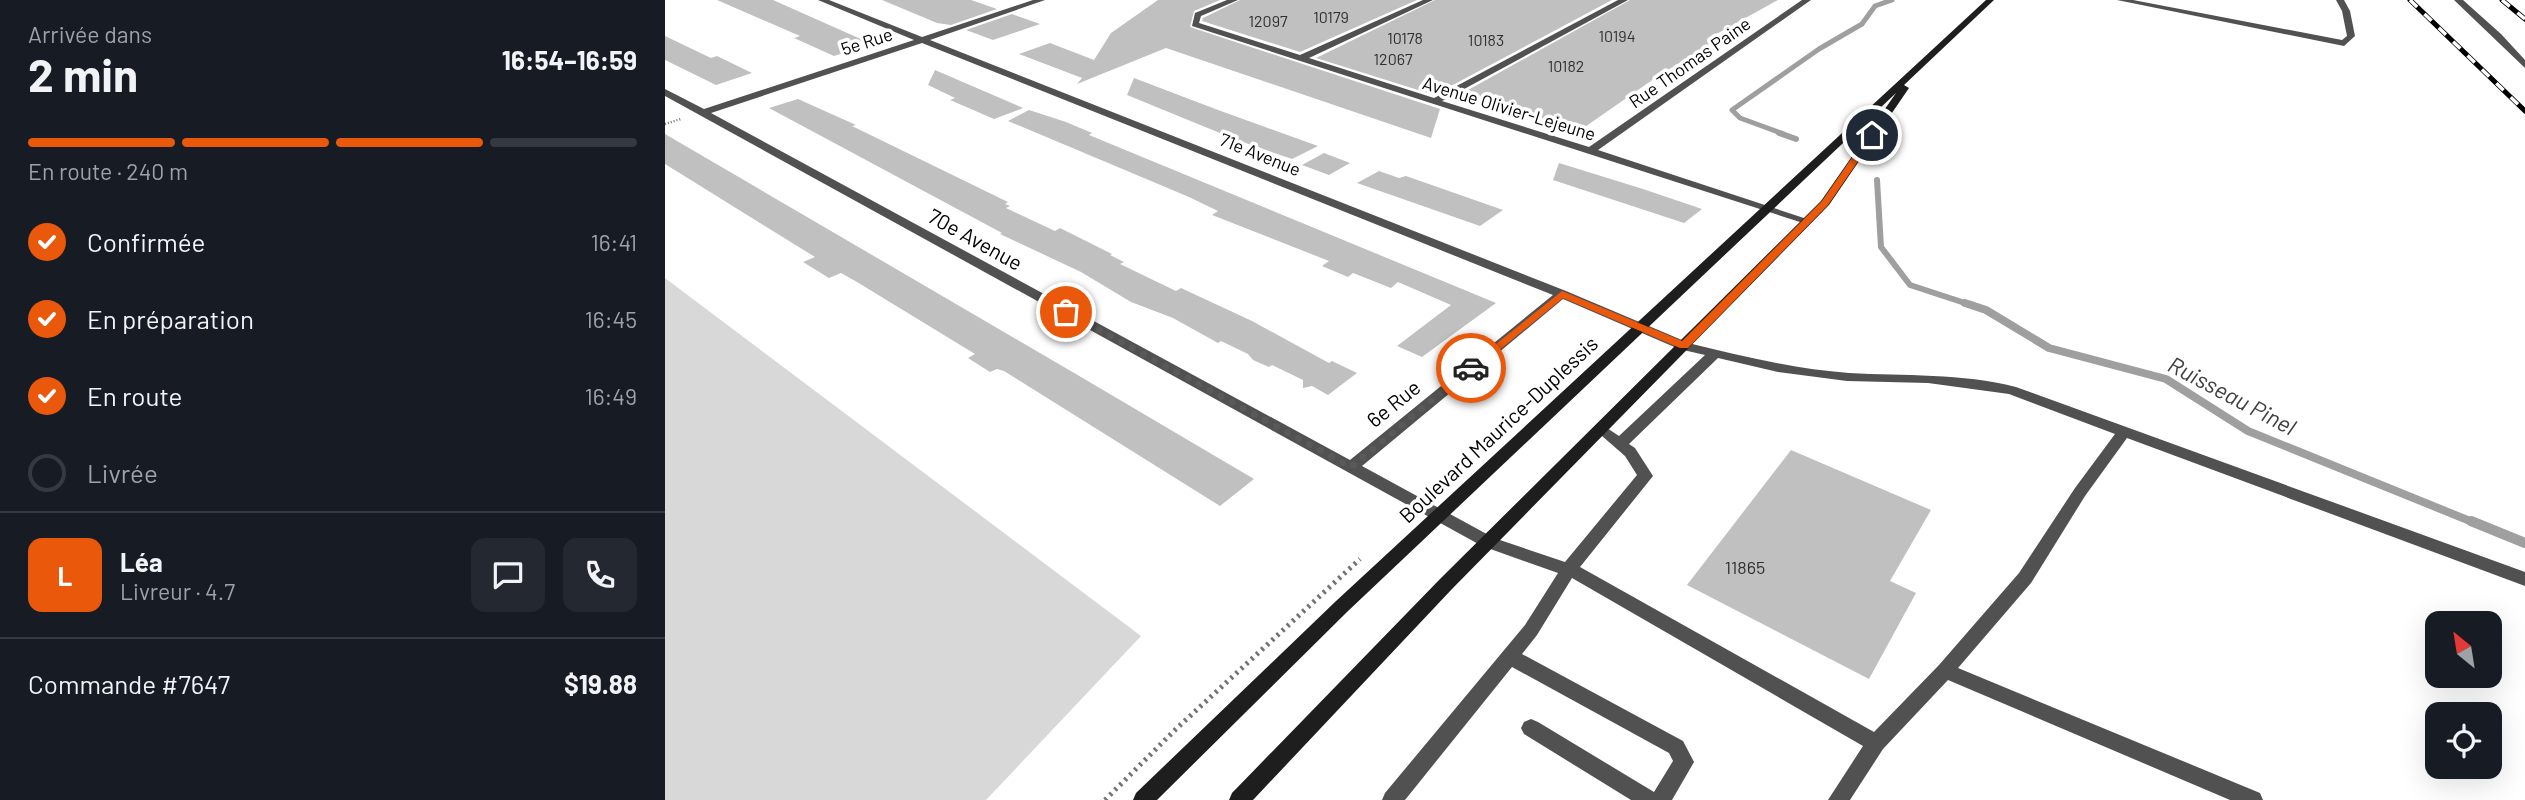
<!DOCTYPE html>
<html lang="fr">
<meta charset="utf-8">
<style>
:root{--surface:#171b24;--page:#242831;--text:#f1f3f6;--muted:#9ea1a6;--line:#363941;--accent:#ea580c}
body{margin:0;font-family:Barlow,sans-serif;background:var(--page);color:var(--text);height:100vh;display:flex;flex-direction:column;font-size:26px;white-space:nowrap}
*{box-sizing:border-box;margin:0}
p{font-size:23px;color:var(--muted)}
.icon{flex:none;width:38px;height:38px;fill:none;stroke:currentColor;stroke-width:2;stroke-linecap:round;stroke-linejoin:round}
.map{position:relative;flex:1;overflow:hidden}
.sheet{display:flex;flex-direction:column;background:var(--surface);width:665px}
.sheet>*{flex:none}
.needle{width:46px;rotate:330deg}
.buttons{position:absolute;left:1760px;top:611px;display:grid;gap:14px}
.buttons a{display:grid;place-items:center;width:77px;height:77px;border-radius:14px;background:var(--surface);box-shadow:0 7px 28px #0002;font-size:35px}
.pin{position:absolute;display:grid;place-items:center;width:60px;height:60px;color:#fff;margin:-30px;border:4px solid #fff;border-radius:50%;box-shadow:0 2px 7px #0007}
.courier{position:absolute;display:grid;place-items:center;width:70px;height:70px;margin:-35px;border:5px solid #ea580c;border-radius:50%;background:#fff;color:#222;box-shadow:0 2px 9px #0007}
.summary em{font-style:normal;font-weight:700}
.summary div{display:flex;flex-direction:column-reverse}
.summary{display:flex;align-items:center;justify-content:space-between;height:119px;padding:0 28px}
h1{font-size:46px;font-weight:700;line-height:52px}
.bar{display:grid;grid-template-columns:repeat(4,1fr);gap:10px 7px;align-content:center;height:84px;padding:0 28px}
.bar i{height:9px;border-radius:5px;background:var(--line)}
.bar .active{background:var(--accent)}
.bar p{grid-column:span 4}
.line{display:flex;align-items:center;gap:18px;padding:0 28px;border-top:2px solid var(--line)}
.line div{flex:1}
.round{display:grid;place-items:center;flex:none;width:74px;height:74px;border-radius:14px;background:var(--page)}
ol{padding:0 28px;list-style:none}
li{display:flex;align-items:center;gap:21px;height:77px}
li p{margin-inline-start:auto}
li .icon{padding:7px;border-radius:50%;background:var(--accent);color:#fff;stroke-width:4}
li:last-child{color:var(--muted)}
li i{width:38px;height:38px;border:4px solid var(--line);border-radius:50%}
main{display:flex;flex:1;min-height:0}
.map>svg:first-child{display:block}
.green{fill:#d8d8d8}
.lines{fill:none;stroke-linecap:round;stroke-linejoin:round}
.stream-far3{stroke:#9f9f9f;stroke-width:5}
.stream-far2{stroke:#9f9f9f;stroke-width:6}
.stream-far1{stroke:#9f9f9f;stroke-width:8}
.stream{stroke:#9f9f9f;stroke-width:10}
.building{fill:#c0c0c0}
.path-far1{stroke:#737373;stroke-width:2.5;stroke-dasharray:1 2;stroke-linecap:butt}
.path{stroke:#737373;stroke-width:5;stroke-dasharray:2.5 4.5;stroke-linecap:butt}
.lane{fill:#515151;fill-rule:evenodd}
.street{fill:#515151;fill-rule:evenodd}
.secondary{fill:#1e1e1e;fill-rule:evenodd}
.rail-casing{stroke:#000;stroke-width:5}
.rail{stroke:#fff;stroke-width:3.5;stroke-dasharray:10;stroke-linecap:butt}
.route{fill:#ea580c}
.done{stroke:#595959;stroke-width:7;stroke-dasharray:0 12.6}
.labels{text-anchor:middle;stroke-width:7;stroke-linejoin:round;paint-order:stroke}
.far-number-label{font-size:16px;fill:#303030}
.far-street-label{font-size:18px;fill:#000;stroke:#fff}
.number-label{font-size:18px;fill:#303030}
.street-label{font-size:21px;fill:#000;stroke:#fff}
.water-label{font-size:23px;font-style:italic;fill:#404040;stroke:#fff}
</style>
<main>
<section class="sheet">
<div class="summary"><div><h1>2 min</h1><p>Arrivée dans</p></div><em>16:54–16:59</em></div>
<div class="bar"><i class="active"></i><i class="active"></i><i class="active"></i><i></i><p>En route · 240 m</p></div>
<ol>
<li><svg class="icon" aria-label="check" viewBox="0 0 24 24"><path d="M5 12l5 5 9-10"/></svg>Confirmée<p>16:41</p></li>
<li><svg class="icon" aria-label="check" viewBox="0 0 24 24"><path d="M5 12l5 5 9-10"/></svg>En préparation<p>16:45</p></li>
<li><svg class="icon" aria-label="check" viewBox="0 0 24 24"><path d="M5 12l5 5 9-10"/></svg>En route<p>16:49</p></li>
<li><i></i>Livrée</li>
</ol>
<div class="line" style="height:126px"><b class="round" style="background:var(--accent);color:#fff">L</b><div><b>Léa</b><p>Livreur · 4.7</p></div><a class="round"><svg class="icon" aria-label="chat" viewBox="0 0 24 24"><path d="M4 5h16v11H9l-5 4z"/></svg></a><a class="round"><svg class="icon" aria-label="phone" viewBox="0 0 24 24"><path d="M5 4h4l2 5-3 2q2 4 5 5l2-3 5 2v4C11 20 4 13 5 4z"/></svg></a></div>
<div class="line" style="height:91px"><div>Commande #7647</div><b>$19.88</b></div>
</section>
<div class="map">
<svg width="1860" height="800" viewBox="0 0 1860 800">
<rect width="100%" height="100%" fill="#fff"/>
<!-- green -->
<path class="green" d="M0 278 476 636 321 800H0Z"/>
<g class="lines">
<!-- stream-far3 -->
<path class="stream-far3" d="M1119 134 1075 118 1067 110 1154 49 1197 24 1210 6 1227 0"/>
<!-- stream-far2 -->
<path class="stream-far2" d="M1114 133 1131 139
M1212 180 1216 247 1245 285 1306 305"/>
<!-- stream-far1 -->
<path class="stream-far1" d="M1300 303 1321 310 1384 348 1501 379 1583 431 1810 523"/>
<!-- stream -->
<path class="stream" d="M1806 521 1860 543"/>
</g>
<!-- building -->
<path class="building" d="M52 0H108L207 44 169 56 129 38 135 36Z
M217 0H306L332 9 286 25 272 23Z
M493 0H555L529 11 525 27 775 109 766 138 501 48 412 84 417 78 354 54 385 43 429 60 446 33Z
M575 0H752L635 52 537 21 538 18Z
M770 0H947L769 95 651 58Z
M965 0H1113L1046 37 1053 39 993 76 917 129 794 95Z
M347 14 375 24 328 40 301 30Z
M0 36 46 58 52 56 87 73 51 85 0 60Z
M270 70 358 108 329 119 285 100 290 98 263 85Z
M469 78 553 110 653 146 627 159 572 140 462 95Z
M133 99 191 125 187 126 343 202 340 204 345 206 341 208 390 231 395 228 447 254 445 255 459 262 455 264 511 291 516 288 587 321 664 363 667 361 692 373 663 395 647 386 638 388V380L607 365 604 367 588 360 583 354 556 341 553 343 508 318 466 302 416 272 335 234 337 233 104 108Z
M364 110 401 122 427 133 424 135 831 303 757 357 732 346 786 305 733 282 726 288 688 273 683 277 657 266 664 261 547 215 553 211 524 197 343 121Z
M0 134 416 377 589 479 555 506 339 371 332 369 325 372 303 358 310 354 192 282 176 273 164 278 138 262 150 257 0 164Z
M659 153 685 163 664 175 637 165Z
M894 163 978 189 1037 209 1019 223 888 180Z
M714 171 734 178 741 176 838 210 815 226 692 183Z
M1126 450 1266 510 1225 581 1251 593 1204 679 1022 585Z"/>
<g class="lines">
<!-- path-far1 -->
<path class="path-far1" d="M0 124 16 119"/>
<!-- path -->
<path class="path" d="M440 800 511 729 695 559"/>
<!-- lane -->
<path class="lane" d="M1452 0H1468L1677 40 1682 36 1677 11 1671 0H1679L1685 11 1690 36 1679 46Z
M1789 0H1798L1836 34 1860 60V68Z
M1019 342C1073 355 1128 369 1184 373 1239 376 1297 373 1351 387L1860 572V586L1462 438 1420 496 1366 583 1293 668 1595 793 1598 800H1565L1283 680 1218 749 1185 800H1163L1198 746 907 578 872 635 857 654 1018 741 1029 762 1007 800H966L859 734 856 728 859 722 866 719 873 722 989 792 1008 761 1004 753 847 667 740 800H717L720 793 860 625 893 573 817 546 815 542 817 538 823 536 900 562 972 475 960 456 929 429 936 424 954 436 1040 355 1014 349 1012 346 1014 343ZM1053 358 1113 372 1182 381 1263 383 1344 394 1450 434 1410 488 1354 573 1274 665 1209 732 915 567 988 476 970 448 964 444Z"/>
<!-- street -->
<path class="street" d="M153 0H164L257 37 368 0H380L265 40 901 291 1024 343 1026 346 1024 349H1014L898 299 697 466 829 538 831 542 829 546 823 548 817 546 0 96V89L39 109 249 40ZM257 43 888 295 685 460 46 113Z
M562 0H573L536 16 534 23 635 55 758 0H768L644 58 769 98 953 0H963L777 101 924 147 1137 0H1146L933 150 1148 221 1142 224 1138 223 527 26 530 13Z"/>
<!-- secondary -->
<path class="secondary" d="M1321 0H1329L1239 85 1244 88 1164 205 787 589 588 800H564L567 793 775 579 1156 201 1231 93 682 612 492 800H468L471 793 670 602Z"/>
<!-- rail casing -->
<g class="rail-casing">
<path id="rail" d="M1745 0 1860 111
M1837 0 1860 19"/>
</g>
<!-- rail -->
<use href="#rail" class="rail"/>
</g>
<!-- route -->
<path class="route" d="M1204 133 1211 135 1163 205 1023 348H1015L898 298 810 370 801 368 897 291 1017 341 1157 201Z"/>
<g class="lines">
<!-- done -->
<path class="done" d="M401 312 686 467 806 368"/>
</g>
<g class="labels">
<!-- far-number labels -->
<g class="far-number-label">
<text x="666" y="23">10179</text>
<text x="603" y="27">12097</text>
<text x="952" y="42">10194</text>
<text x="740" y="44">10178</text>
<text x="821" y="46">10183</text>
<text x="728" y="65">12067</text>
<text x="901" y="72">10182</text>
</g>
<!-- far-street labels -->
<g class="far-street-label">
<text transform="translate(202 42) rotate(-18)" y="6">5e Rue</text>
<text transform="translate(1025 63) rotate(-35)" y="6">Rue Thomas Paine</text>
<text transform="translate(844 109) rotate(17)" y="6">Avenue Olivier-Lejeune</text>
<text transform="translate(595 155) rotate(22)" y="6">71e Avenue</text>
</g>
<!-- number labels -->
<g class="number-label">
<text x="1080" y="574">11865</text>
</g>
<!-- street labels -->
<g class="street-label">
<text transform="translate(310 240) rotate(29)" y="7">70e Avenue</text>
<text transform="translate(729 404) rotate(-39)" y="7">6e Rue</text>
<text transform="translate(834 430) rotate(-43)" y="7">Boulevard Maurice-Duplessis</text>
</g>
<!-- water labels -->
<g class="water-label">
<text transform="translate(1567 396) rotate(28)" y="8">Ruisseau Pinel</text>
</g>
</g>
</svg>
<div class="buttons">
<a><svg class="needle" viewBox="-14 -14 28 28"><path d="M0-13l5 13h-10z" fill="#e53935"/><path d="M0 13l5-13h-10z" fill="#9ea1a6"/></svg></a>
<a><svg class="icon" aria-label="locate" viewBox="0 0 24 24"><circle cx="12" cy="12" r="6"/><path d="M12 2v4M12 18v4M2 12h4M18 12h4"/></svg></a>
</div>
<div class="pin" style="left:401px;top:312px;background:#ea580c"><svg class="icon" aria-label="bag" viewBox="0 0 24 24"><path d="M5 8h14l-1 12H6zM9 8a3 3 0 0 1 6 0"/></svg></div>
<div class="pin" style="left:1207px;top:135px;background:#1f2937"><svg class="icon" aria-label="home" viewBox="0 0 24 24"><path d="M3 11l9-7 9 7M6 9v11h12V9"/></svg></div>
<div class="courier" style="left:806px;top:368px"><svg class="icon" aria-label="car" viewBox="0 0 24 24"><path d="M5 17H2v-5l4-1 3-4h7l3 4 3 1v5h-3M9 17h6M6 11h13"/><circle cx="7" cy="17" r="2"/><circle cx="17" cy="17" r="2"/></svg></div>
</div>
</main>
